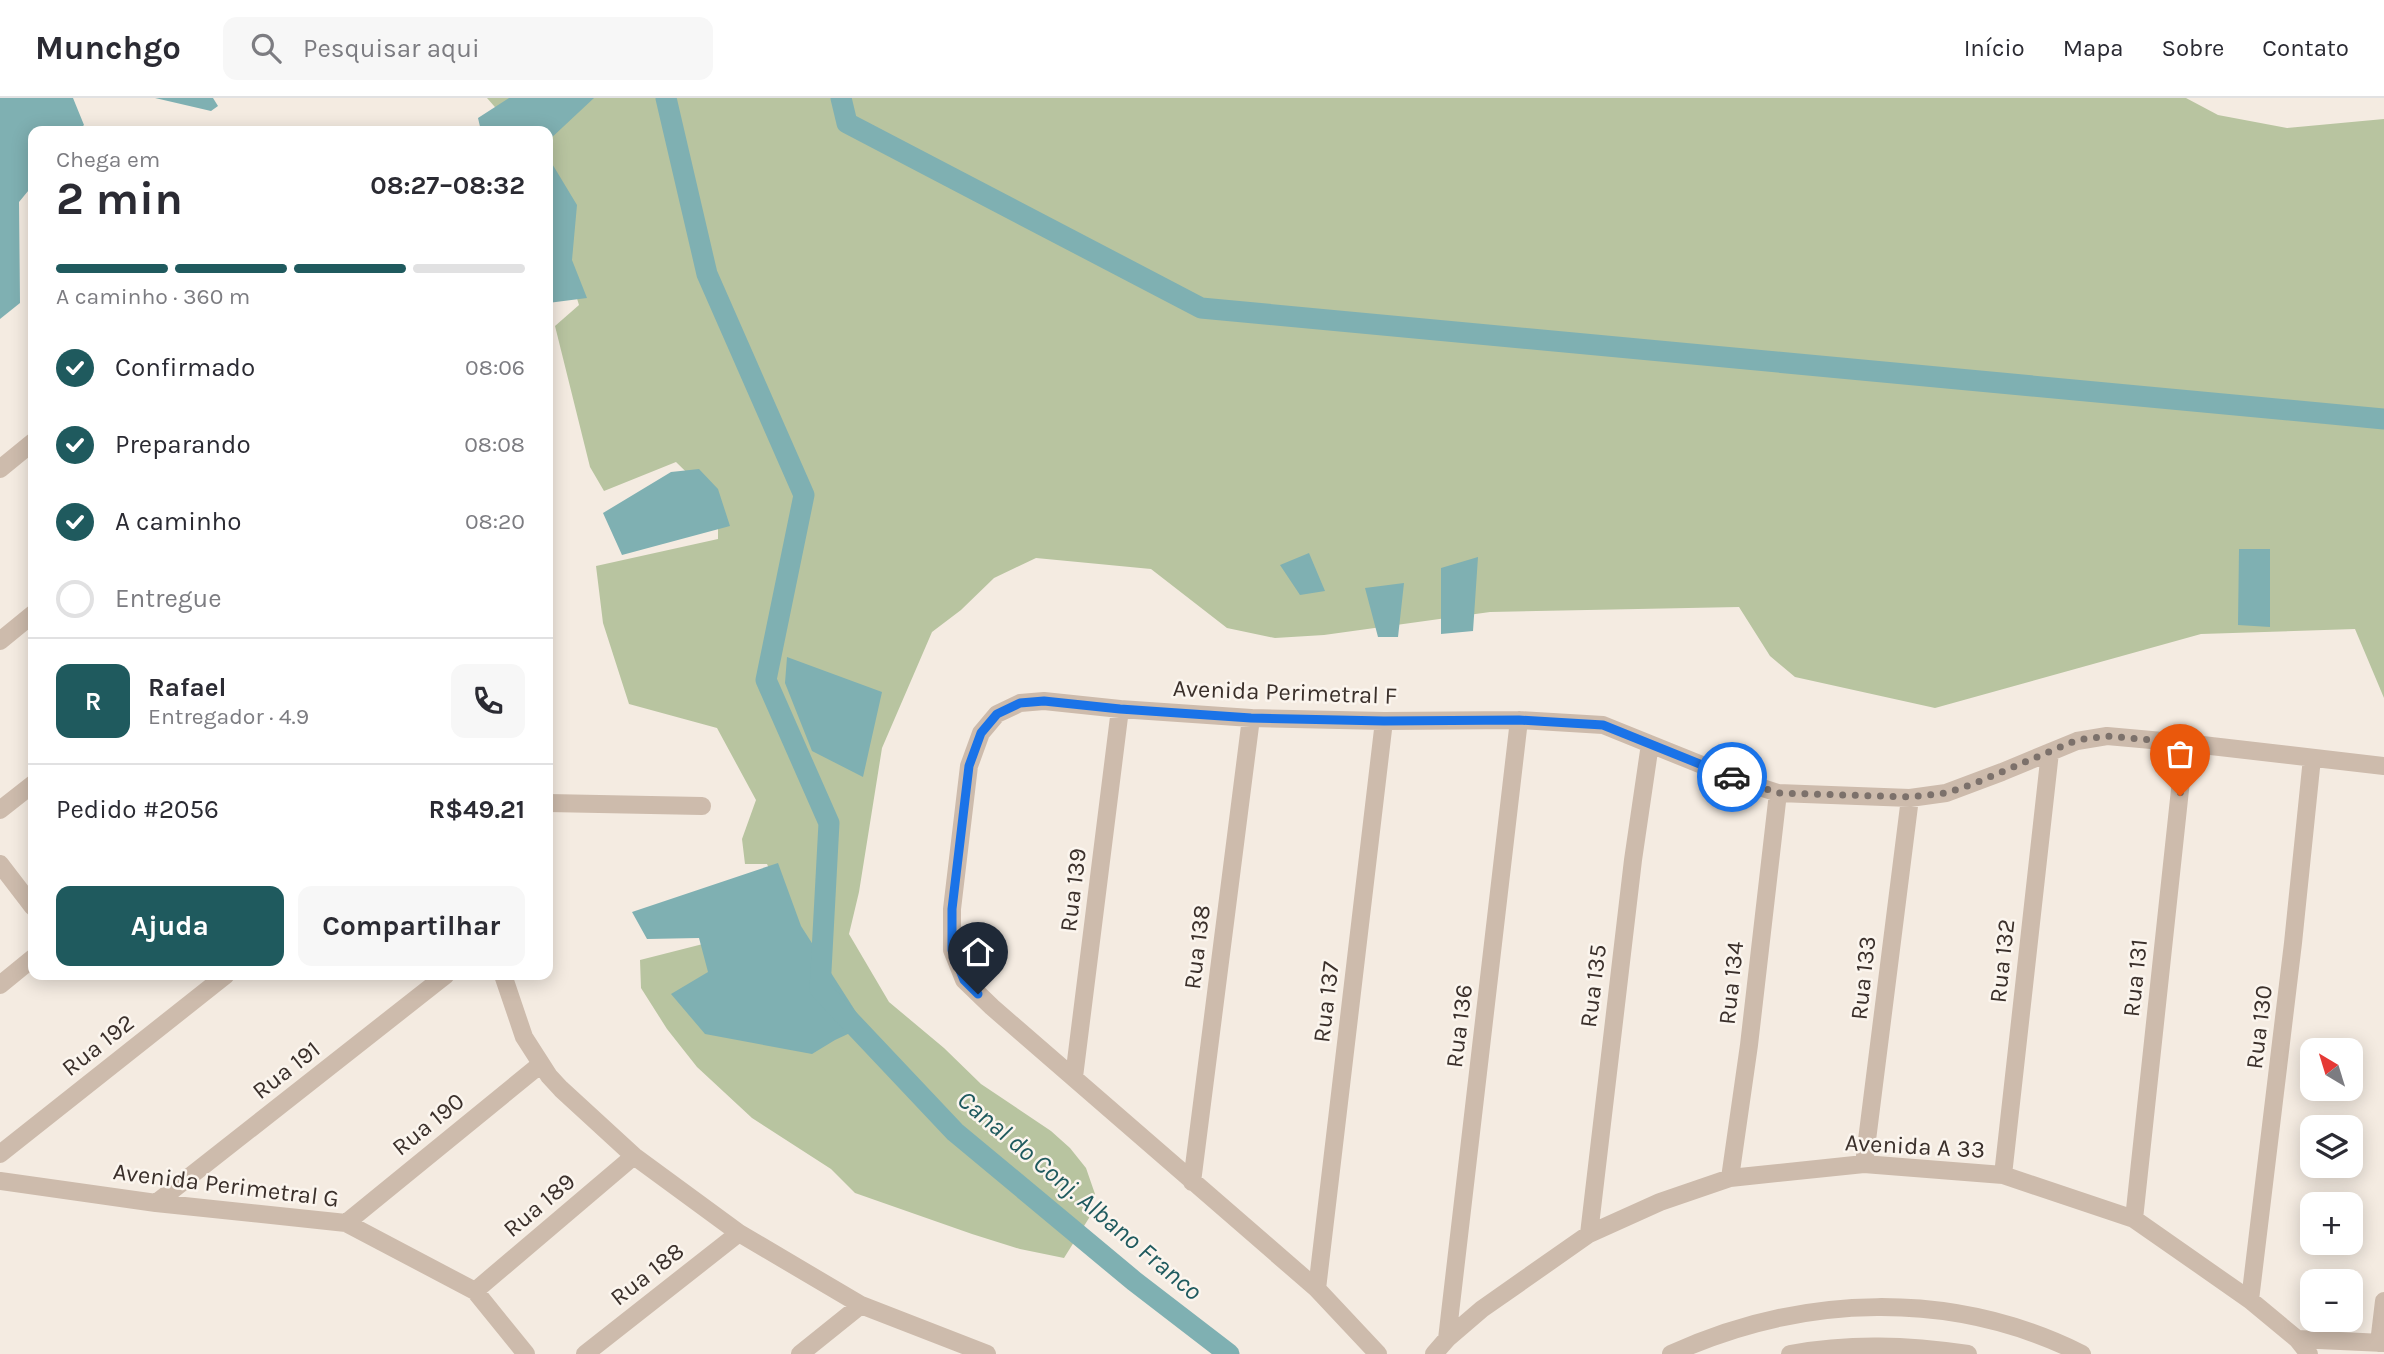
<!DOCTYPE html>
<html lang="pt">
<meta charset="utf-8">
<style>
:root{--surface:#fff;--page:#f7f7f7;--text:#2b2b33;--muted:#7c7c81;--line:#e1e1e2;--accent:#1f5a5e}
body{margin:0;font-family:Karla,sans-serif;background:var(--page);color:var(--text);height:100vh;display:flex;flex-direction:column;font-size:26px;white-space:nowrap}
*{box-sizing:border-box;margin:0}
p{font-size:23px;color:var(--muted)}
.icon{flex:none;width:38px;height:38px;fill:none;stroke:currentColor;stroke-width:2;stroke-linecap:round;stroke-linejoin:round}
.map{position:relative;flex:1;overflow:hidden}
.details{position:absolute;left:28px;top:28px;width:525px;height:854px;display:flex;flex-direction:column;background:var(--surface);border-radius:14px;box-shadow:0 4px 18px #0003}
.details>*{flex:none}
.needle{width:46px;rotate:322deg}
.fabs{position:absolute;left:2300px;top:940px;display:grid;gap:14px}
.fabs a{display:grid;place-items:center;width:63px;height:63px;border-radius:14px;background:var(--surface);box-shadow:0 4px 18px #0003;font-size:35px}
.pin{position:absolute;display:grid;place-items:center;width:60px;height:60px;color:#fff;margin:-72px -30px;border-radius:50% 50% 50% 0;rotate:-45deg;box-shadow:0 0 7px #0007}
.pin .icon{rotate:45deg}
.courier{position:absolute;display:grid;place-items:center;width:70px;height:70px;margin:-35px;border:5px solid #1a73e8;border-radius:50%;background:#fff;color:#222;box-shadow:0 2px 9px #0007}
.head em{font-style:normal;font-weight:700}
.head div{display:flex;flex-direction:column-reverse}
.head{display:flex;align-items:center;justify-content:space-between;height:119px;padding:0 28px}
h1{font-size:46px;font-weight:700;line-height:52px}
.bar{display:grid;grid-template-columns:repeat(4,1fr);gap:10px 7px;align-content:center;height:84px;padding:0 28px}
.bar i{height:9px;border-radius:5px;background:var(--line)}
.bar .selected{background:var(--accent)}
.bar p{grid-column:span 4}
.line{display:flex;align-items:center;gap:18px;padding:0 28px;border-top:2px solid var(--line)}
.line div{flex:1}
.round{display:grid;place-items:center;flex:none;width:74px;height:74px;border-radius:14px;background:var(--page)}
ol{padding:0 28px;list-style:none}
li{display:flex;align-items:center;gap:21px;height:77px}
li p{margin-inline-start:auto}
li .icon{padding:7px;border-radius:50%;background:var(--accent);color:#fff;stroke-width:4}
li:last-child{color:var(--muted)}
li i{width:38px;height:38px;border:4px solid var(--line);border-radius:50%}
.button{display:flex;gap:14px;margin-top:auto;padding:14px 28px}
.button a{flex:1;height:80px;border-radius:14px;background:var(--accent);color:#fff;font-size:28px;font-weight:700;line-height:80px;text-align:center}
.button a+a{background:var(--page);color:var(--text)}
header{display:flex;align-items:center;gap:42px;box-sizing:border-box;height:98px;padding:0 35px;background:var(--surface);border-bottom:2px solid var(--line)}
header strong{font-size:33px}
nav{display:flex;gap:38px;margin-inline-start:auto;font-size:24px}
.search{width:490px;height:63px;background:var(--page);display:flex;align-items:center;gap:18px;box-sizing:border-box;padding:0 24px;border-radius:14px;color:var(--muted);font-size:26px}
.map>svg:first-child{display:block}
.green{fill:#b8c4a0}
.water{fill:#7fb0b2}
.lines{fill:none;stroke-linecap:round;stroke-linejoin:round}
.canal{stroke:#7fb0b2;stroke-width:21}
.minor{stroke:#cdbbac;stroke-width:18}
.tertiary{stroke:#cdbbac;stroke-width:18}
.done{stroke:#7c716b;stroke-width:7;stroke-dasharray:0 12.6}
.route{stroke:#1a73e8;stroke-width:9}
.labels{text-anchor:middle;stroke-width:5;stroke-linejoin:round;paint-order:stroke}
.street-label{font-size:24px;fill:#3b302b;stroke:#fbf5ee}
.water-label{font-size:26px;font-style:italic;fill:#1f5a5e;stroke:#fbf5ee}
</style>
<header>
<strong>Munchgo</strong>
<div class="search"><svg class="icon" aria-label="search" viewBox="0 0 24 24"><circle cx="10" cy="10" r="6"/><path d="M15 15l6 6"/></svg>Pesquisar aqui</div>
<nav><a>Início</a><a>Mapa</a><a>Sobre</a><a>Contato</a></nav>
</header>
<div class="map">
<svg width="2384" height="1256" viewBox="0 0 2384 1256">
<rect width="100%" height="100%" fill="#f4ebe1"/>
<!-- green -->
<path class="green" d="M487 0H2186L2218 17 2287 30 2384 21V600L2355 531 2201 536 1935 610 1795 579 1770 558 1739 509 1490 514 1324 537 1275 540 1227 530 1151 471 1036 460 994 480 961 512 932 534 882 650 859 794 849 836 889 904 944 950 981 986 1051 1033 1070 1050 1086 1070 1095 1096 1089 1120 1064 1160 1020 1151 972 1136 855 1095 831 1071 752 1020 697 969 667 931 641 890 640 862 758 832 782 799 767 766H745L742 741 756 702 717 630 629 606 603 525 596 468 718 441V405L676 364 604 393 590 369 555 228 579 207 550 112 548 33H516Z"/>
<!-- water -->
<path class="water" d="M0 0H73L84 27 78 33H33V87L19 104 20 205 0 221Z
M155 0H213L218 8 211 13Z
M509 0H594L548 43V33H481L478 20Z
M548 59 577 107 572 162 587 200 548 205Z
M699 371 718 391 730 428 622 457 603 415 671 374Z
M2239 451H2270V529L2238 527Z
M1309 455 1325 493 1300 497 1280 467Z
M1478 459 1473 533 1441 536V470Z
M1404 485 1398 539H1378L1365 490Z
M787 559 882 594 863 679 812 653 785 585Z
M778 765 801 828 865 928 835 942 812 956 705 936 671 896 708 874 699 840 647 841 632 814Z"/>
<g class="lines">
<!-- canal -->
<path class="canal" d="M666 0 707 176 804 397 766 582 829 725 820 891 955 1034 1134 1183 1229 1256
M841 0 847 25 1201 210 2384 321"/>
<!-- minor -->
<path class="minor" d="M0 371 33 344
M0 543 33 516
M548 705 702 708
M0 712 33 686
M0 766 33 809
M503 877 524 939 549 978 561 991 634 1058 739 1135 861 1207 987 1256
M0 887 33 860
M1074 979 1120 611
M0 1056 226 877
M1864 1066 1910 700
M2003 1077 2050 654
M1730 1080 1749 947 1778 695
M0 1083 156 1105 346 1125 475 1193 526 1256
M1192 1084 1251 620
M156 1105 446 877
M2134 1121 2185 645
M346 1125 541 966
M1589 1136 1633 762 1650 646
M1317 1191 1384 623
M475 1193 634 1058
M2250 1202 2293 845 2312 660
M1447 1241 1519 622
M2297 1241 2384 1245
M2379 1245 2384 1203
M585 1256 739 1135
M800 1256 861 1207
M1378 1256 1317 1191 992 909 964 882 952 852V811L969 668 981 635 997 616 1020 605 1044 603 1120 611 1251 620 1384 623 1519 622 1603 627 1744 684 1778 695 1910 700 1946 695 2002 674 2077 643 2107 638 2185 645 2384 668
M1434 1256 1447 1241 1482 1211 1589 1136 1660 1104 1730 1080 1864 1066 2003 1077 2134 1121 2250 1202 2297 1241 2309 1256"/>
<!-- tertiary -->
<path class="tertiary" d="M1671 1256C1802 1196 1952 1191 2082 1256
M1790 1256C1850 1245 1907 1247 1968 1256"/>
</g>
<g class="lines">
<!-- done -->
<path class="done" d="M1732 679 1778 695 1910 699 1946 695 1973 686 2077 642 2107 638 2185 645 2180 698"/>
<!-- route -->
<path class="route" d="M978 896 964 882 952 852V811L969 668 981 635 997 616 1020 605 1044 603 1120 611 1251 620 1384 623 1519 622 1603 627 1732 679"/>
</g>
<g class="labels">
<!-- street labels -->
<g class="street-label">
<text transform="translate(1285 594) rotate(2)" y="8">Avenida Perimetral F</text>
<text transform="translate(1073 792) rotate(-83)" y="8">Rua 139</text>
<text transform="translate(1197 849) rotate(-83)" y="8">Rua 138</text>
<text transform="translate(2002 863) rotate(-84)" y="8">Rua 132</text>
<text transform="translate(1863 880) rotate(-84)" y="8">Rua 133</text>
<text transform="translate(2135 880) rotate(-84)" y="8">Rua 131</text>
<text transform="translate(1731 885) rotate(-84)" y="8">Rua 134</text>
<text transform="translate(1593 888) rotate(-83)" y="8">Rua 135</text>
<text transform="translate(1326 904) rotate(-83)" y="8">Rua 137</text>
<text transform="translate(1459 928) rotate(-83)" y="8">Rua 136</text>
<text transform="translate(2259 929) rotate(-83)" y="8">Rua 130</text>
<text transform="translate(98 947) rotate(-38)" y="8">Rua 192</text>
<text transform="translate(286 972) rotate(-38)" y="8">Rua 191</text>
<text transform="translate(428 1026) rotate(-39)" y="8">Rua 190</text>
<text transform="translate(1915 1048) rotate(3)" y="8">Avenida A 33</text>
<text transform="translate(226 1087) rotate(7)" y="8">Avenida Perimetral G</text>
<text transform="translate(539 1107) rotate(-40)" y="8">Rua 189</text>
<text transform="translate(647 1176) rotate(-38)" y="8">Rua 188</text>
</g>
<!-- water labels -->
<g class="water-label">
<text transform="translate(1080 1097) rotate(40)" y="9">Canal do Conj. Albano Franco</text>
</g>
</g>
</svg>
<div class="fabs">
<a><svg class="needle" viewBox="-14 -14 28 28"><path d="M0-13l5 13h-10z" fill="#e53935"/><path d="M0 13l5-13h-10z" fill="#7c7c81"/></svg></a>
<a><svg class="icon" aria-label="layers" viewBox="0 0 24 24"><path d="M12 4l9 5-9 5-9-5zM3 14l9 5 9-5"/></svg></a>
<a>+</a>
<a>−</a>
</div>
<div class="pin" style="left:2180px;top:698px;background:#ea580c"><svg class="icon" aria-label="bag" viewBox="0 0 24 24"><path d="M5 8h14l-1 12H6zM9 8a3 3 0 0 1 6 0"/></svg></div>
<div class="pin" style="left:978px;top:896px;background:#1f2937"><svg class="icon" aria-label="home" viewBox="0 0 24 24"><path d="M3 11l9-7 9 7M6 9v11h12V9"/></svg></div>
<div class="courier" style="left:1732px;top:679px"><svg class="icon" aria-label="car" viewBox="0 0 24 24"><path d="M5 17H2v-5l4-1 3-4h7l3 4 3 1v5h-3M9 17h6M6 11h13"/><circle cx="7" cy="17" r="2"/><circle cx="17" cy="17" r="2"/></svg></div>
<section class="details">
<div class="head"><div><h1>2 min</h1><p>Chega em</p></div><em>08:27–08:32</em></div>
<div class="bar"><i class="selected"></i><i class="selected"></i><i class="selected"></i><i></i><p>A caminho · 360 m</p></div>
<ol>
<li><svg class="icon" aria-label="check" viewBox="0 0 24 24"><path d="M5 12l5 5 9-10"/></svg>Confirmado<p>08:06</p></li>
<li><svg class="icon" aria-label="check" viewBox="0 0 24 24"><path d="M5 12l5 5 9-10"/></svg>Preparando<p>08:08</p></li>
<li><svg class="icon" aria-label="check" viewBox="0 0 24 24"><path d="M5 12l5 5 9-10"/></svg>A caminho<p>08:20</p></li>
<li><i></i>Entregue</li>
</ol>
<div class="line" style="height:126px"><b class="round" style="background:var(--accent);color:#fff">R</b><div><b>Rafael</b><p>Entregador · 4.9</p></div><a class="round"><svg class="icon" aria-label="phone" viewBox="0 0 24 24"><path d="M5 4h4l2 5-3 2q2 4 5 5l2-3 5 2v4C11 20 4 13 5 4z"/></svg></a></div>
<div class="line" style="height:91px"><div>Pedido #2056</div><b>R$49.21</b></div>
<div class="button"><a>Ajuda</a><a>Compartilhar</a></div>
</section>
</div>
